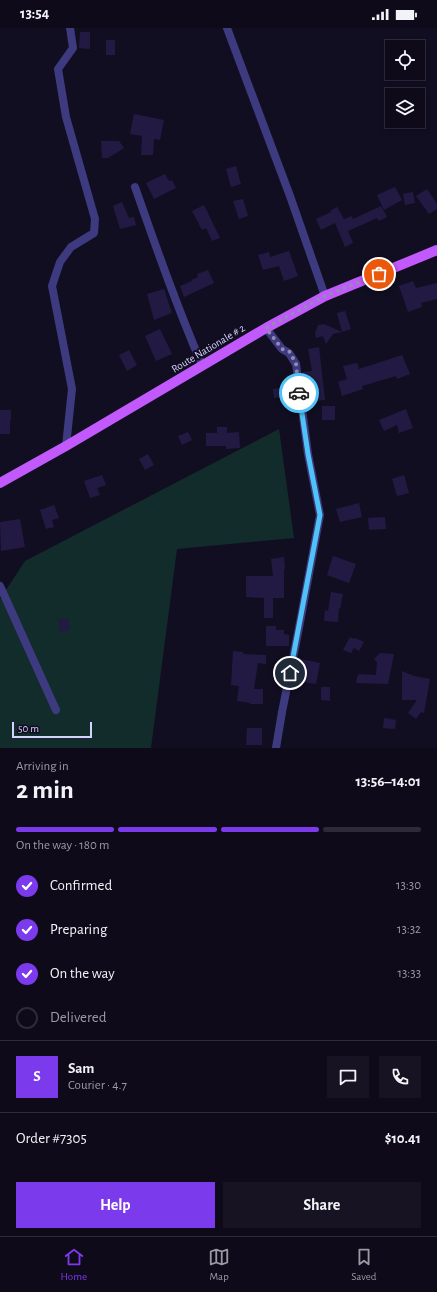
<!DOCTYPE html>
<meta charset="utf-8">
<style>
:root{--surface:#0e0a1a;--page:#171323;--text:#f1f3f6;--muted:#9b9aa2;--line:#2e2b39;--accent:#7c3aed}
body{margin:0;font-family:"Alegreya Sans",sans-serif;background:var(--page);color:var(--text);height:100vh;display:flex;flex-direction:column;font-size:15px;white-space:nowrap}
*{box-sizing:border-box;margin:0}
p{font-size:13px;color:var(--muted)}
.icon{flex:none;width:22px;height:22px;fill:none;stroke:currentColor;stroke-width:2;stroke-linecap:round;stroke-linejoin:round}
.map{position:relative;height:720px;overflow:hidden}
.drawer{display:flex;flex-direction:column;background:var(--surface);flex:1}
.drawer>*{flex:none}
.controls{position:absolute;left:385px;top:12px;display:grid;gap:8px}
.controls a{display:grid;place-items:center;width:40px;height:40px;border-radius:0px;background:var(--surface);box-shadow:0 2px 6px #0003,0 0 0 1px var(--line);font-size:20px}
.scale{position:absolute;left:12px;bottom:10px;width:80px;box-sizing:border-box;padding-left:4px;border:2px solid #d6d0fe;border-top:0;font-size:11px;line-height:14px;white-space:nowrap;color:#d6d0fe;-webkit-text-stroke:3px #120e22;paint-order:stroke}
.pin{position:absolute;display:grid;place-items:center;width:34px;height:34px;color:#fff;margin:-17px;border:2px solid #fff;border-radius:50%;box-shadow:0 1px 4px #0007}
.courier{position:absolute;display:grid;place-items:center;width:40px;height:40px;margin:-20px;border:3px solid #4fc3f7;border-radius:50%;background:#fff;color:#222;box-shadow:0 1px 5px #0007}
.head em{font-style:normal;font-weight:600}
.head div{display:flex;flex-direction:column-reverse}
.head{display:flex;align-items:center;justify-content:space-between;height:68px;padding:0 16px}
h1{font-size:26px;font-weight:600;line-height:30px}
.bar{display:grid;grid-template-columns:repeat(4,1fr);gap:6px 4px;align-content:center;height:48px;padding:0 16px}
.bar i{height:5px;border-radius:3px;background:var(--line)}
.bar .active{background:var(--accent)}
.bar p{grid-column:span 4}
.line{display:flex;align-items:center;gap:10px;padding:0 16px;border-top:1px solid var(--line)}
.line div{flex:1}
.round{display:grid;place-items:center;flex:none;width:42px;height:42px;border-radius:0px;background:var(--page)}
ol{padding:0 16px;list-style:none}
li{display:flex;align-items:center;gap:12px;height:44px}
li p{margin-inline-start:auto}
li .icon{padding:4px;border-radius:50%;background:var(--accent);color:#fff;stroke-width:4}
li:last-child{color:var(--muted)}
li i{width:22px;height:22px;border:2px solid var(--line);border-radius:50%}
.action{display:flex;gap:8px;margin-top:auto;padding:8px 16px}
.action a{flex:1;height:46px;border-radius:0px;background:var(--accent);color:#fff;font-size:16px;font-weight:600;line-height:46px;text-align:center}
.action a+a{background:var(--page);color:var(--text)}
.status{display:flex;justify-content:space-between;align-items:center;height:28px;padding:0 20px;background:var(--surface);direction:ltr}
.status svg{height:11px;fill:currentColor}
.dock{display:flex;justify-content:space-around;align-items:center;height:56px;border-top:1px solid var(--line);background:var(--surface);font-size:11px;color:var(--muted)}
.dock a{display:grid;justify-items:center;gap:2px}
.dock .active{color:var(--accent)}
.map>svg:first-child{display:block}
.green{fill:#112c2b}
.building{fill:#231a43}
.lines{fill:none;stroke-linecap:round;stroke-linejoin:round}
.minor{stroke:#3d3a80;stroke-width:8}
.primary{stroke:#c159fc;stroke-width:10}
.done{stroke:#918cb1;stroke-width:4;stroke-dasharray:0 7.2}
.route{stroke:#4fc3f7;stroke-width:5}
.labels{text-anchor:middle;stroke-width:4;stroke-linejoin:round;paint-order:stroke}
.street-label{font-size:11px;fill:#d6d0fe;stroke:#120e22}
</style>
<div class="status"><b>13:54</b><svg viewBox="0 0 49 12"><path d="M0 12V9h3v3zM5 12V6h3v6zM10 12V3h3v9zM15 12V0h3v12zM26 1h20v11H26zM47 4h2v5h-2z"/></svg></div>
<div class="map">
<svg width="437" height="720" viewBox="0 0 437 720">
<rect width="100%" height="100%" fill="#120e22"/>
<!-- green -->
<path class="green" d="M279 401 294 510 177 521 151 720H0V571L25 533Z"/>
<!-- building -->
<path class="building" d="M80 4H90V21L79 20Z
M106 12H115V27H106Z
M134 86 164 92 160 112 154 111 153 127H141L142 108 130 106Z
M101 113H119L124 120 108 130H102Z
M236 138 241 156 231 159 226 141Z
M165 146 169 153 172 152 176 160 154 171 146 155Z
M395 159 402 172 384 182 377 167Z
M427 161 437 176V181L429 186 416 168Z
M413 164 415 175 405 177 403 166Z
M243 171 248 188 239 191 233 173Z
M122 174 129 190 134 189 136 197 120 201 113 178Z
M204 177 220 210 212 213 206 200 202 202 192 183Z
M381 178 387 189 379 193 377 190 348 203 353 215 345 219 335 195 321 202 316 191 331 184 330 183 337 179 344 191 352 188 353 191Z
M289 223 298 248 284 253 279 238 263 242 258 227 269 224 270 229Z
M208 242 214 255 184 269 180 258 192 253 191 252 198 249 197 246Z
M413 253 416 260 437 255V271L421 275 422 279 408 284 399 258Z
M164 261 172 285 154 292 147 266Z
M345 283 351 301 342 304 337 285Z
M324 296 342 304 333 306 326 316 323 308 316 310 315 305 318 297Z
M160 301 172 326 156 333 145 308Z
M319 319 325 372 307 374 303 344 312 343 308 321Z
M129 322 137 337 127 343 119 327Z
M402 327 410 346 397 351 396 348 362 358 363 361 342 368 338 354 347 351 343 338 357 335 359 341Z
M282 360 284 369 274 370 273 361Z
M322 378H335V392H322Z
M406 381 413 400 399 405 397 397 384 403 379 392Z
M0 382H11V392H10V406H0Z
M217 399H227V405L239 404 240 420 226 421V418H206V405H217Z
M188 404 192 412 182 417 178 408Z
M148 426 154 437 145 442 139 431Z
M102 447 106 457 97 460 100 467 90 470 84 453Z
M404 447 409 465 397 468 392 451Z
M359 475 362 489 340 494 336 481Z
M54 477 59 490 52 492 54 499 46 501 40 482Z
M385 489 386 501 369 502 368 490Z
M20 491 25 519 1 523 0 494Z
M333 528 356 536 349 555 327 547Z
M284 529 285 541H284V570H273V590H264V570L246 569V548H273L271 531Z
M331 564 343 566 340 581 339 580 338 594 324 593 325 582 328 583Z
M68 590 70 602 60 604 58 592Z
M266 598H276V602H284V606L289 607V618H266Z
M350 609 354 611 355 610 364 614 359 623 354 620 351 625 343 622Z
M233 623 243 624V626L266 627V636L258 635 254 661H263V676H250V675L237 673 239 658 231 657Z
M380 625 394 626 388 656 356 655 357 649 359 646 376 647 377 634 374 631Z
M300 631 320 635 316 656 296 653Z
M402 643 414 648 430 651 424 685 421 684 416 691 408 685 417 672H402Z
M321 659H330V673L321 672Z
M384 690 396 692 395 701 383 700Z
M247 700H262V717H246Z"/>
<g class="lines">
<!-- minor -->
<path class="minor" d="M227 0 290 168 325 268
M135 159C156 219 177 279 202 337
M266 300 282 321 289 325 296 336 308 426 320 487 298 605 282 684 276 720
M66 418 72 361 52 258 60 234 71 219 94 205 95 191 66 89 58 41 73 20 70 0
M0 558 56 682"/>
<!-- primary -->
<path class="primary" d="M0 455 66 418 266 300 325 268 437 222"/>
</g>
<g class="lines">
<!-- done -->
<path class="done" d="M299 365 296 336 290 324 282 321 266 300 325 268 379 246"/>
<!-- route -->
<path class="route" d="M290 645 320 487 308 426 299 365"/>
</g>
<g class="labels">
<!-- street labels -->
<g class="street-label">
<text transform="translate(208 320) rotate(-31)" y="4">Route Nationale # 2</text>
</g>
</g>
</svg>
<div class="controls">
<a><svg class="icon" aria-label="locate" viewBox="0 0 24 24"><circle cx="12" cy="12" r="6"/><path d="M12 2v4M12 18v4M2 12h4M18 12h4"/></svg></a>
<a><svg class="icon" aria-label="layers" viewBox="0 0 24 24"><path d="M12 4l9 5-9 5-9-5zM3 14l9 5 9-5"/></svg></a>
</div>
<div class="scale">50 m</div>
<div class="pin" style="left:379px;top:246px;background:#ea580c"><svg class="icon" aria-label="bag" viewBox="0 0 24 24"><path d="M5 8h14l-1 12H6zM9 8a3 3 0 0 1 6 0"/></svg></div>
<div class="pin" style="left:290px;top:645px;background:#1f2937"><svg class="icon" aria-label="home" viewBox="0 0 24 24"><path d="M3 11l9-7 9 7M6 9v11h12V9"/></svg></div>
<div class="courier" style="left:299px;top:365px"><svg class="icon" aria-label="car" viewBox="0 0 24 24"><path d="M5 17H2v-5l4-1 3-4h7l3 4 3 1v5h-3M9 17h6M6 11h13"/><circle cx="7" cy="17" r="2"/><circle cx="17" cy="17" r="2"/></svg></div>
</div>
<section class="drawer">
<div class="head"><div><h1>2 min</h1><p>Arriving in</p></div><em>13:56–14:01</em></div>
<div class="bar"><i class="active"></i><i class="active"></i><i class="active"></i><i></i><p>On the way · 180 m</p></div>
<ol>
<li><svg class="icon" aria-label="check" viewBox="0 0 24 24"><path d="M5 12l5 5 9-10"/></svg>Confirmed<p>13:30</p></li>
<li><svg class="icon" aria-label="check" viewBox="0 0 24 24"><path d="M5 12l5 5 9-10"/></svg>Preparing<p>13:32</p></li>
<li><svg class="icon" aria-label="check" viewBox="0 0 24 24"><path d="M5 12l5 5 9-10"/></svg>On the way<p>13:33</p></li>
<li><i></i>Delivered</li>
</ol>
<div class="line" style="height:72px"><b class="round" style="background:var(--accent);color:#fff">S</b><div><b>Sam</b><p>Courier · 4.7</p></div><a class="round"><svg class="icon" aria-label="chat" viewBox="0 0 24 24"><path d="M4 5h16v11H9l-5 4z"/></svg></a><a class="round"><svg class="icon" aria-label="phone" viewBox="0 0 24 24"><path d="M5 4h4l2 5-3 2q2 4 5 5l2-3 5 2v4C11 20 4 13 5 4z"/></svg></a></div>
<div class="line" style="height:52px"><div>Order #7305</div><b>$10.41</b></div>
<div class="action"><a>Help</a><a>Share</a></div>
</section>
<nav class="dock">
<a class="active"><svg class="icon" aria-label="home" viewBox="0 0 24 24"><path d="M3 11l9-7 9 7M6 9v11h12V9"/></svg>Home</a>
<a><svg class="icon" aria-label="map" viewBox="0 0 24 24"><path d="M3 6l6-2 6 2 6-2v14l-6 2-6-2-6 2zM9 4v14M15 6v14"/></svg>Map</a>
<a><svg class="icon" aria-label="saved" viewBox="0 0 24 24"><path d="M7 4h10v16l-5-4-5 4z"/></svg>Saved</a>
</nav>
